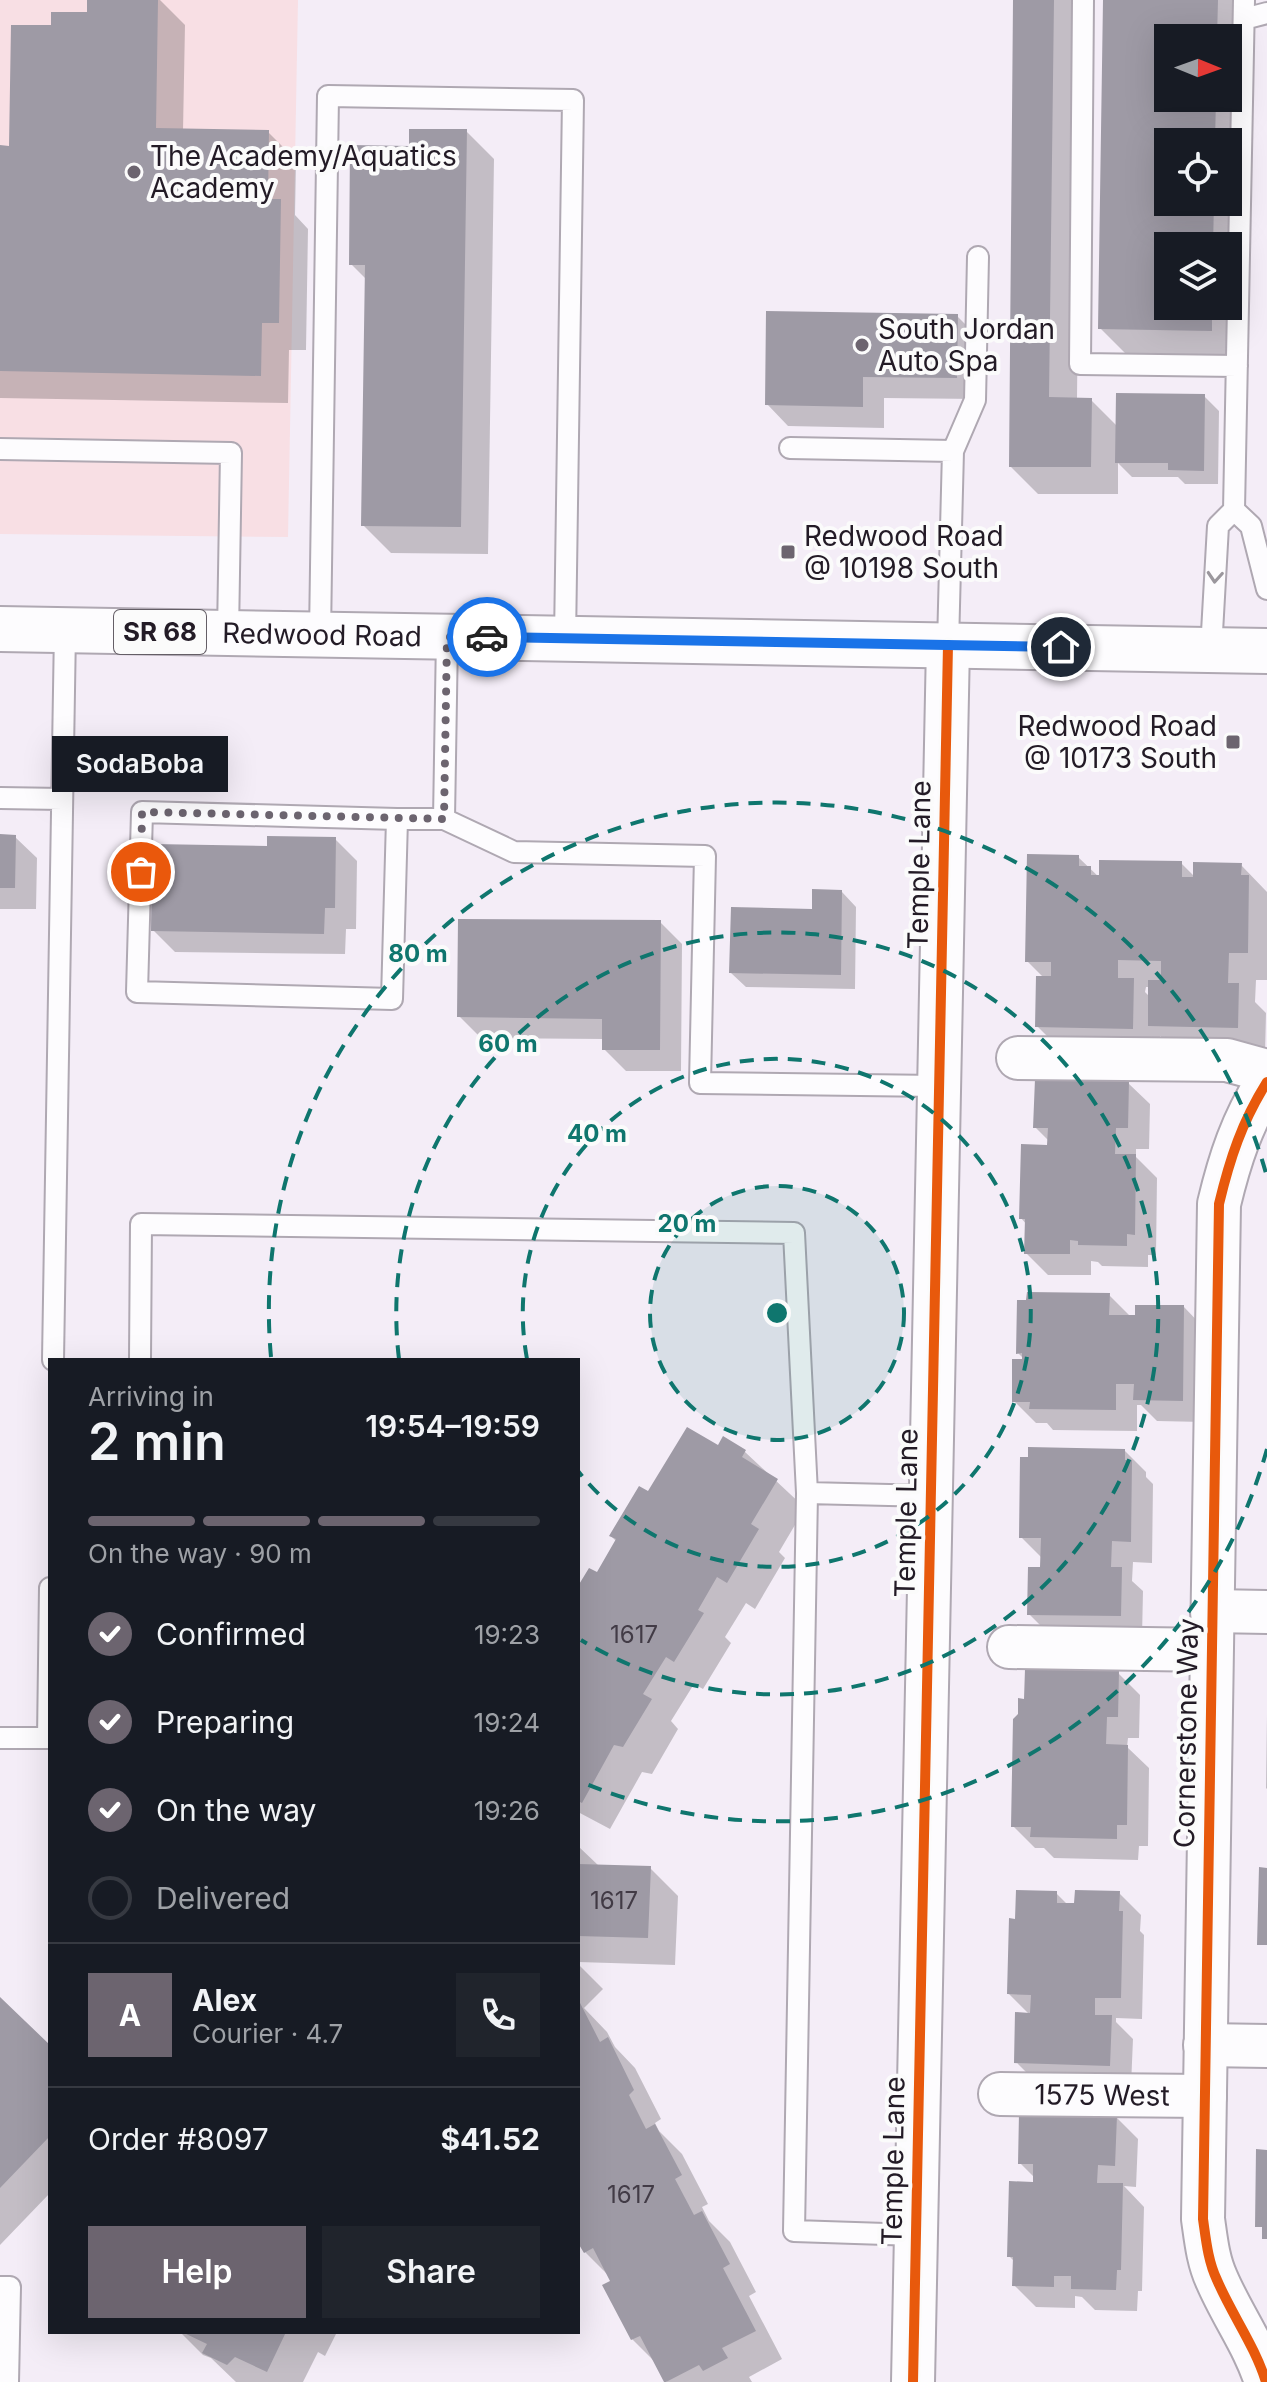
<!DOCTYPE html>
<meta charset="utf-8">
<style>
:root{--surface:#171b24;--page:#20242c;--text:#f1f3f6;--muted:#9ea1a6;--line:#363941;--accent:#6c646f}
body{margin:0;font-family:Inter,sans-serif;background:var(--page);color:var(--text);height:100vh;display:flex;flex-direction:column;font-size:30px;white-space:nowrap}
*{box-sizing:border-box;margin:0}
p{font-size:26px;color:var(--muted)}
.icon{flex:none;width:44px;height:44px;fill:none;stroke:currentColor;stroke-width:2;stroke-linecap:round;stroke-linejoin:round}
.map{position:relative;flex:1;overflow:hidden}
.drawer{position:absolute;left:48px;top:1358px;width:532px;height:976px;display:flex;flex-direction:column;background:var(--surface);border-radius:0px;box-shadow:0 8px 32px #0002}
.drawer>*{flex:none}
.needle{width:52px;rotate:91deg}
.fabs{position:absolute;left:1154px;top:24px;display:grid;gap:16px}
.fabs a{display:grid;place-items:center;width:88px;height:88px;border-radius:0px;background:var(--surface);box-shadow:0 8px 32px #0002;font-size:40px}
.pin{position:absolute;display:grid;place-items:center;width:68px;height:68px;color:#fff;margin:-34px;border:4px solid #fff;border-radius:50%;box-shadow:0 2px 8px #0007}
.courier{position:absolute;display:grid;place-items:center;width:80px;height:80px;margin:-40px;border:6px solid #1a73e8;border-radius:50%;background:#fff;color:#222;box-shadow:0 2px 10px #0007}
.bubble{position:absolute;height:56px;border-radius:0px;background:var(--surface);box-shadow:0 8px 32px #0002;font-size:26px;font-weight:600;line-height:56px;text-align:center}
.overview em{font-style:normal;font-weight:600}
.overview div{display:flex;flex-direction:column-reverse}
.overview{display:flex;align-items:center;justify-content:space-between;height:136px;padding:0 40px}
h1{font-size:52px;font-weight:600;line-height:60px}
.bar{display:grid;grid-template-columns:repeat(4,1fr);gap:12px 8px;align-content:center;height:96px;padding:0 40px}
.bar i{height:10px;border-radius:6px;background:var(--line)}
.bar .active{background:var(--accent)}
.bar p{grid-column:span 4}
.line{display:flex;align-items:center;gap:20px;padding:0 40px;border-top:2px solid var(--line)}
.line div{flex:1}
.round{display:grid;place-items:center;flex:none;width:84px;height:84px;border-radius:0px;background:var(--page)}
ol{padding:0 40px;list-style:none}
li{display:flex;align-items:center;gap:24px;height:88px}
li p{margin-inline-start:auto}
li .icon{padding:8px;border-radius:50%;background:var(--accent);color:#fff;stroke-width:4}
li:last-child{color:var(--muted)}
li i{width:44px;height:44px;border:4px solid var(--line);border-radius:50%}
.primary-button{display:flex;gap:16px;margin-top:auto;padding:16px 40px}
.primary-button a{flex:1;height:92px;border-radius:0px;background:var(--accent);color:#fff;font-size:32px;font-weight:600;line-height:92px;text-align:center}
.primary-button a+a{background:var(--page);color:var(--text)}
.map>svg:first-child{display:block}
.green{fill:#f8dfe4}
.shadow{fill:#0003;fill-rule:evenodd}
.building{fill:#9e9aa5}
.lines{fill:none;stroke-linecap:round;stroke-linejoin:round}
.lane-casing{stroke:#afa8b2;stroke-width:24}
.street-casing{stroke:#afa8b2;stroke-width:46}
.primary-casing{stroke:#afa8b2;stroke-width:48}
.lane{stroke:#fdfcfe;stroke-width:20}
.street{stroke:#fdfcfe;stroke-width:42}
.primary{stroke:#fdfcfe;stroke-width:44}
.cycleway-casing{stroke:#fbfbfb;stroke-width:15}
.cycleway{stroke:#e8590c;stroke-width:10}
.oneway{stroke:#9b979d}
.done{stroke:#6c646f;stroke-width:8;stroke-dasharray:0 14.4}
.route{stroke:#1a73e8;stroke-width:10}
.ring{fill:none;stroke:#0f766e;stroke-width:4;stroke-dasharray:14 10}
.poi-dot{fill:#6c646f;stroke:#fbfbfb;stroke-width:3}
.labels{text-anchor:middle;stroke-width:8;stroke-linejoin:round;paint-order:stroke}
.number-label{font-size:24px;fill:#423b46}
.shield{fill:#fbfbfb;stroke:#645e66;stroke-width:2}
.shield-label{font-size:26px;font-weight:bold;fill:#231b26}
.poi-label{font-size:28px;fill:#231b26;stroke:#fbfbfb;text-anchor:start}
.street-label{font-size:28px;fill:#231b26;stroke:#fbfbfb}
.centre{fill:#0f766e;stroke:#fbfbfb;stroke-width:4}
.ring-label{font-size:24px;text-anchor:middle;font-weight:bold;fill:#0f766e;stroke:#fbfbfb;stroke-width:8;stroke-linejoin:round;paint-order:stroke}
</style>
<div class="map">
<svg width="1267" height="2382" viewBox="0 0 1267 2382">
<rect width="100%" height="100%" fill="#f4edf7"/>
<!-- green -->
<path class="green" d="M0 0H298L288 537 0 534Z"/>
<!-- shadow -->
<path class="shadow" d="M89 0H160L185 25 183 131 268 132 296 160 295 215 308 229 306 350H289L288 403 0 398V147L11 148 53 27 89 14Z
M1015 0H1081L1077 400H1091L1118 427 1204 396 1219 411 1218 484H1185L1178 477H1132L1118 463V494H1038L1010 466Z
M1105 0H1245L1239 358 1128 356 1100 328ZM1168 38H1228V98H1168ZM1168 142H1228V202H1168ZM1168 246H1228V306H1168Z
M466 131 494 159 488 554 391 553 363 525 367 280 351 264 411 148Z
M957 316 979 338 978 399 884 398V428L788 426 767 404Z
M0 836 15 837 37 858 36 909H0Z
M335 839 357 861 356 929H346L345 954 175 952 153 930 269 848Z
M1078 857 1101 879 1181 863 1195 877 1241 865 1267 892V980H1256L1255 1002 1266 1013 1265 1055 1178 1053 1160 1036V1056L1065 1054 1037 1026 1044 978 1027 961ZM1146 987H1150V997L1145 992Z
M842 892 856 907 855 989 746 987 731 973Z
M660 922 682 944 681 1071H626L604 1049V1039L481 1038 459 1016Z
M1128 1083 1150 1104 1149 1149H1136V1157L1157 1178 1156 1255H1148V1267L1102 1266 1098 1262 1091 1261V1275H1048L1026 1253 1027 1225 1021 1218 1049 1147 1050 1142 1035 1127Z
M1109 1295 1131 1317 1184 1307 1205 1329 1204 1422 1157 1421 1141 1405H1137V1431L1053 1430 1047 1423H1036L1014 1401 1026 1361 1018 1353Z
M724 1438 745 1452 805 1508 779 1552 785 1558 755 1609 746 1603 725 1637 731 1643 703 1689 694 1684 671 1721 678 1729 652 1774 642 1772 610 1829 578 1812V1590L598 1575 617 1542 611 1536 649 1494 718 1448Z
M1125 1451 1146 1472V1477L1153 1484 1152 1563 1133 1562 1132 1581 1143 1591 1142 1637 1051 1636 1029 1614 1042 1569V1558L1021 1537Z
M1118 1673 1140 1695 1139 1738H1128L1127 1747 1149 1768 1148 1846H1139L1138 1860 1054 1858 1044 1848H1035L1013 1826 1026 1701Z
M1267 1714V1789L1266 1788Z
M578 1846 599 1866 650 1868 678 1896 675 1965 578 1962Z
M1056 1893 1068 1905 1119 1893 1141 1915 1140 1931 1144 1935 1142 2019 1116 2018V2022L1133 2039 1131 2086 1038 2084 1016 2062 1030 2015 1009 1994 1017 1921Z
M578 1964 603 1989 584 2008 607 2032 615 2047 635 2068 661 2119 655 2123 659 2131 682 2154 708 2204 702 2207 709 2221 730 2242 756 2292 749 2296 782 2359 749 2377 752 2382H667L657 2364 632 2339 610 2277 585 2252 578 2238Z
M0 2000 50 2048V2193L0 2245Z
M1116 2117 1138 2139 1136 2187 1124 2186 1144 2207 1142 2291H1138L1137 2311 1095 2310 1082 2297 1075 2296V2308L1036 2307 1014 2285 1015 2262 1009 2256 1035 2184V2178L1020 2163Z
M180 2332H337L325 2356 318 2352 303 2382H236L211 2358 203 2355Z"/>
<!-- building -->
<path class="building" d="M87 0H158L156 128 269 130 268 199H281L279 323H262L261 376 0 371V145L9 146 11 25H51V12H87Z
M1013 0H1054L1049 397 1092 398 1091 467H1009Z
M1103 0H1218L1217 38H1168V98H1216L1215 142H1168V202H1214L1213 246H1168V306H1212V331L1098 329Z
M409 129H467L461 527 361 526 365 265H349L350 145 409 146Z
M766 311 958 314 957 378 863 377V407L765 405Z
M1116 393 1205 394 1204 471 1168 470V463H1115Z
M0 834 16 835 15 888H0Z
M267 836 336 837 335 908H325L324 934 151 931 152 844 267 846Z
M1027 854 1079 855V866H1091V875H1099V860L1182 861V877H1193V862L1242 863 1241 875H1249L1248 953H1229L1228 983H1239L1238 1028 1148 1026V980H1161V961L1118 960V978H1134L1133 1029 1035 1027 1036 976H1051V962H1025Z
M812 889 842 890 841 975 729 973 731 907 812 909Z
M458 919 661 920 660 1050H602V1019L457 1017Z
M1035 1079 1129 1081 1128 1128H1116L1115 1154H1136L1135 1235 1127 1234V1246L1078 1245V1241L1070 1240V1254H1024L1025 1219H1019L1021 1144 1047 1145 1048 1128H1033Z
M1027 1292 1110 1293 1109 1315H1135V1305H1184L1183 1401 1133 1400 1134 1384H1116V1410L1029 1409 1030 1402H1012V1359H1022V1353L1016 1354 1017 1300H1026Z
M687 1427 718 1445 723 1436 746 1450 742 1457 778 1479 751 1524 759 1529 727 1583 717 1577 698 1610 704 1613 674 1662 666 1657 643 1694 652 1699 623 1747 614 1745 582 1803 578 1801V1586L589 1568 597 1572 616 1539 609 1536 639 1486 648 1491Z
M1028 1447 1125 1449V1460H1132L1131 1542 1112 1541 1111 1567H1122L1121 1616 1027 1615 1028 1567H1040L1041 1538H1019L1020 1457H1028Z
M1025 1669 1119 1671 1118 1717H1107L1106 1744 1128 1745 1127 1825H1117V1839L1030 1837 1031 1827H1011L1013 1719 1018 1714V1698L1024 1699Z
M578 1864 651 1866 648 1938 578 1936Z
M1259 1867 1267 1868V1945H1257Z
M1016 1890 1057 1891V1903H1074L1075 1890 1120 1891 1119 1911H1123L1121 1998H1095V2015H1112L1110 2066 1014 2063 1015 2012 1030 2013 1031 1995 1007 1994 1009 1918 1015 1919Z
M0 1997 50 2045V2136L0 2188Z
M578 1999 600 2042 608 2037 634 2090 629 2095 646 2129 655 2124 682 2175 675 2179 694 2215 702 2211 730 2264 723 2268 756 2331 722 2348 728 2358 703 2371 699 2365 666 2382H664L640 2336 631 2340 602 2285 610 2281 593 2248 584 2253 578 2243Z
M1019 2113 1117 2115 1115 2166 1098 2165 1097 2183H1123L1121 2270H1117L1116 2290 1071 2289V2276H1054V2287L1012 2286 1013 2257H1007L1009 2181 1033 2182V2164H1018Z
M1256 2149 1267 2150V2239H1262V2227H1255Z
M182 2332H286L267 2372 235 2357 227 2365 202 2353 207 2344Z"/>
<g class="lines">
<!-- lane casing -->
<g class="lane-casing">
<path id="lane" d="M1083 0 1080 364 1237 366
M1244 19 1267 13
M790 448 953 451
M0 449 231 453 228 633
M1234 510 1251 526 1267 589
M320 635 328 96 573 100 565 639
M447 637 444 819 514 852 705 856 700 1083 938 1086
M948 645 953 451 975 400 978 257
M1211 650 1218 526 1234 510 1244 0
M0 798 62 799
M397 819 142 812 137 992 392 999 397 819H444
M53 1360 65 630
M140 1360 141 1224 794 1233 807 1493 794 2231 916 2235
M807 1493 930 1496
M0 1738H48L50 1588
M0 2287H10L8 2382"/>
</g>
<!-- street casing -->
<g class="street-casing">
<g id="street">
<path d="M1018 1058 1227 1060 1267 1071"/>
<path d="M1212 1611 1267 1612"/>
<path d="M1009 1647 1211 1650"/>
<path d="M1205 2045 1267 2046"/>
<path id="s1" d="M1000 2094 1205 2096"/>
<path d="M913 2382 948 645"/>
<path d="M1266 2382C1255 2346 1232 2315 1217 2280 1208 2261 1206 2240 1203 2219L1219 1204C1230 1158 1242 1122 1267 1082"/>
</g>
</g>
<!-- primary casing -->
<g class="primary-casing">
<g id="primary">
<path id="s2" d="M0 629 1267 651"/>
</g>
</g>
<!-- lane -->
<use href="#lane" class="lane"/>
<!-- street -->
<use href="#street" class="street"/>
<!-- primary -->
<use href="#primary" class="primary"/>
<!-- cycleway casing -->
<g class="cycleway-casing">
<path id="cycleway" d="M913 2382 948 645
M1266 2382C1255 2346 1232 2315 1217 2280 1208 2261 1206 2240 1203 2219L1219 1204C1230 1158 1242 1122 1267 1082"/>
</g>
<!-- cycleway -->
<use href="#cycleway" class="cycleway"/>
</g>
<!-- one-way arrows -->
<defs><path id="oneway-chevron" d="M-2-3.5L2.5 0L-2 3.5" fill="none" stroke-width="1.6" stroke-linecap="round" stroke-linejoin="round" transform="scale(2)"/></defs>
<use class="oneway" href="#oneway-chevron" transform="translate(1215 577) rotate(94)"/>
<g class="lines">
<!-- done -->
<path class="done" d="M141 872 142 812 444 819 447 637H487"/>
<!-- route -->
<path class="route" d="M487 637 1061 647"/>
</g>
<!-- distance rings -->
<circle cx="777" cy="1313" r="127" fill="#0f766e" fill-opacity=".12"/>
<g class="ring">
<circle cx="777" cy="1313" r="127"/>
<path d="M527 1359A254 254 0 1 1 578 1471"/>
<path d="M399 1359A381 381 0 1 1 581 1640"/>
<path d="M1267 1449A508 508 0 0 1 579 1781M271 1357A508 508 0 0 1 1267 1177"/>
</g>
<!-- markers -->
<g class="poi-dot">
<circle cx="134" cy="172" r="8"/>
<circle cx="862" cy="345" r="8"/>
<rect x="780" y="544" width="16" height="16" rx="4"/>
<rect x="1225" y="734" width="16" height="16" rx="4"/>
</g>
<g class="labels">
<!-- number labels -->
<g class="number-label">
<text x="634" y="1643">1617</text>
<text x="614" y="1909">1617</text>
<text x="631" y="2203">1617</text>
</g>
<!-- shield labels -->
<rect class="shield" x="114" y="610" width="92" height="44" rx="6"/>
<g class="shield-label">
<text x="160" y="641">SR 68</text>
</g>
<!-- poi labels -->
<g class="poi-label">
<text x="150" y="166">The Academy/Aquatics<tspan x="150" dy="32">Academy</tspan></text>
<text x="878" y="339">South Jordan<tspan x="878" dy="32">Auto Spa</tspan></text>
<text x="804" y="546">Redwood Road<tspan x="804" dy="32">@ 10198 South</tspan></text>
<text x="1217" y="736" text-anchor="end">Redwood Road<tspan x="1217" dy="32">@ 10173 South</tspan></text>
</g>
<!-- street labels -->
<g class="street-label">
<text dy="10" stroke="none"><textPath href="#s2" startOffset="322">Redwood Road</textPath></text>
<text transform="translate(919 865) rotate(-89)" y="10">Temple Lane</text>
<text transform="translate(906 1513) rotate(-89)" y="10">Temple Lane</text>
<text transform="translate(1186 1733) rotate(-89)" y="10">Cornerstone Way</text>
<text dy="10" stroke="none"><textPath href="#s1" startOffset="102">1575 West</textPath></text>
<text transform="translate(893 2161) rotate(-89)" y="10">Temple Lane</text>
</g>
</g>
<circle cx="777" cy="1313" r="12" class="centre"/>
<g class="ring-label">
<text x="418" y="962">80 m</text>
<text x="508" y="1052">60 m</text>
<text x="597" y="1142">40 m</text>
<text x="687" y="1232">20 m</text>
</g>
</svg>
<div class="fabs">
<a><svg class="needle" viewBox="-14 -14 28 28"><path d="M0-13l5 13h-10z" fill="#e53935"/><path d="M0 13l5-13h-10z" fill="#9ea1a6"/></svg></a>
<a><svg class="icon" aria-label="locate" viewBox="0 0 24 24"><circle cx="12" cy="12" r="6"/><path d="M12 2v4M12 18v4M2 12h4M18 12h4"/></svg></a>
<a><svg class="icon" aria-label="layers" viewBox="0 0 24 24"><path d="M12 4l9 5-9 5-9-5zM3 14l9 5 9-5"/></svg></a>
</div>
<div class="pin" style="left:141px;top:872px;background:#ea580c"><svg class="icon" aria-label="bag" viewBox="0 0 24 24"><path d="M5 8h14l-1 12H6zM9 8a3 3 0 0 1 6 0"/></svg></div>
<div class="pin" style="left:1061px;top:647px;background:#1f2937"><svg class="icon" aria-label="home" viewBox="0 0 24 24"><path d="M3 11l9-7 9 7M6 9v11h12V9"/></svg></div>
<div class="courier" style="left:487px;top:637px"><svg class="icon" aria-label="car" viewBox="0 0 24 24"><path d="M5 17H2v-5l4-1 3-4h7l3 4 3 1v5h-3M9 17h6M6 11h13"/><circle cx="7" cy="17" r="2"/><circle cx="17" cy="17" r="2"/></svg></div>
<div class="bubble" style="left:52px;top:736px;width:176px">SodaBoba</div>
<section class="drawer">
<div class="overview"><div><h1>2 min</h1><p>Arriving in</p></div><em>19:54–19:59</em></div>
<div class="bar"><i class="active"></i><i class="active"></i><i class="active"></i><i></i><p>On the way · 90 m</p></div>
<ol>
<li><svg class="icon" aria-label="check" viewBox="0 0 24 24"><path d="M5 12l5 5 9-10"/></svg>Confirmed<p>19:23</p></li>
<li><svg class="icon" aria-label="check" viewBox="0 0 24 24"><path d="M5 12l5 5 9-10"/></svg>Preparing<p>19:24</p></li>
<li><svg class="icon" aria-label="check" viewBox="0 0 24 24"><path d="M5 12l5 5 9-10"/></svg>On the way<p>19:26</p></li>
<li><i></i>Delivered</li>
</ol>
<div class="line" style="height:144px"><b class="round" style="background:var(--accent);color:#fff">A</b><div><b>Alex</b><p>Courier · 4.7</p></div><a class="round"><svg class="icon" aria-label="phone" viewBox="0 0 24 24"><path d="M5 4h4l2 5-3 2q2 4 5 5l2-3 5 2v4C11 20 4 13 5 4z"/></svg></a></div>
<div class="line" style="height:104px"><div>Order #8097</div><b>$41.52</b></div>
<div class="primary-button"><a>Help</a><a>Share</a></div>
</section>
</div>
